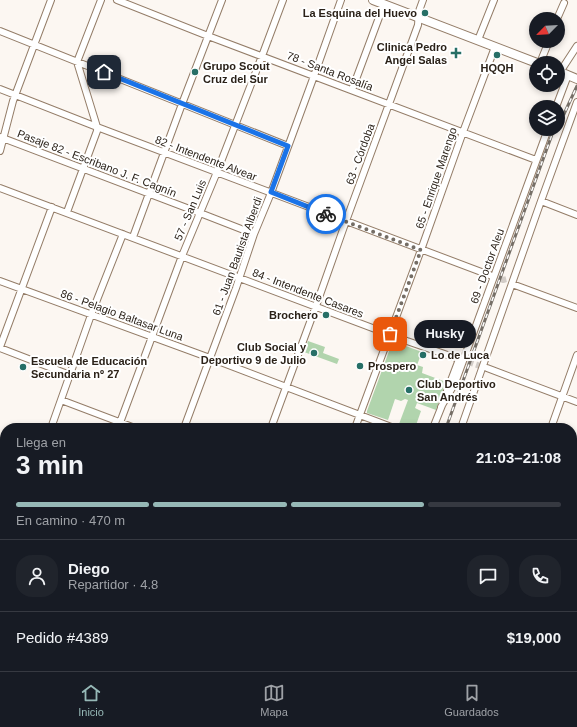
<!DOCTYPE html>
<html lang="es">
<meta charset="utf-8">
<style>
:root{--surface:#171b24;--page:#20242c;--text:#f1f3f6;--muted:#9ea1a6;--line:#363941;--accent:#96b8b6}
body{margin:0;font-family:Helvetica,sans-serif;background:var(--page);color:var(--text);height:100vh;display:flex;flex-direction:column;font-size:15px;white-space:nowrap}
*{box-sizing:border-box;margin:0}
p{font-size:13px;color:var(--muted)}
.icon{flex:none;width:22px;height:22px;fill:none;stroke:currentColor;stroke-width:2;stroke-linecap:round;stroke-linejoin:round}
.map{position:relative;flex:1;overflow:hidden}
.sheet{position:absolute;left:0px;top:423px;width:577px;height:248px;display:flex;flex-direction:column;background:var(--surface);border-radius:16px 16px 0 0;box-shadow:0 2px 6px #0003}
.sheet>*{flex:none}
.needle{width:26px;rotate:246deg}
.fabs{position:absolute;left:529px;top:12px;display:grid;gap:8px}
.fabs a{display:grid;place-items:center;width:36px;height:36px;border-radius:50%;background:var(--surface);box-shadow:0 2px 6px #0003;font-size:20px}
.pin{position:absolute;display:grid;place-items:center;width:34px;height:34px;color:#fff;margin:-17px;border-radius:8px;box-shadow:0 2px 6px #0006}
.courier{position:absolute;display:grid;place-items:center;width:40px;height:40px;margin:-20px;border:3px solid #1a73e8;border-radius:50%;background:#fff;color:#222;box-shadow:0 1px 5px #0007}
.bubble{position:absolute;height:28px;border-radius:14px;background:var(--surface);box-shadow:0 2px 6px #0003;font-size:13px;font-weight:700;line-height:28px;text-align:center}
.headline em{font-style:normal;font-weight:700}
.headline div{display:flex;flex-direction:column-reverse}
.headline{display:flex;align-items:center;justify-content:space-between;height:68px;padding:0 16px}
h1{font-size:26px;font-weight:700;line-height:30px}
.bar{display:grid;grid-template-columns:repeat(4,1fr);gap:6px 4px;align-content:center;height:48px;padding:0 16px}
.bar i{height:5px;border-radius:3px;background:var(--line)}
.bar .active{background:var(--accent)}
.bar p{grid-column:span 4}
.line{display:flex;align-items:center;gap:10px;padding:0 16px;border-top:1px solid var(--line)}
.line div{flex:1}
.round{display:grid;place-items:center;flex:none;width:42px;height:42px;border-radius:16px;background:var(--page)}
.tabs{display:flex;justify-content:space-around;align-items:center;height:56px;border-top:1px solid var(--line);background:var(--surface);font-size:11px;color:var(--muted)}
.tabs a{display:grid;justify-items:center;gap:2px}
.tabs .active{color:var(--accent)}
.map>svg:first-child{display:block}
.garden{fill:#b1d4ad}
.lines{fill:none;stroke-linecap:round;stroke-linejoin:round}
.minor-tunnel{stroke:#d2ccc7;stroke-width:6;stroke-dasharray:6 3;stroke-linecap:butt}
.minor-casing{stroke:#947d68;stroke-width:8}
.major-casing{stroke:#947d68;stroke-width:10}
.minor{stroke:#fff;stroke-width:6}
.major{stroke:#fff;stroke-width:8}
.rail-casing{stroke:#766f67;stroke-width:3}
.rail{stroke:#fff;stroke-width:1.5;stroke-dasharray:4.5;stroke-linecap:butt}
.done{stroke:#746d65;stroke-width:4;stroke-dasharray:0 7.2}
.route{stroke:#1a73e8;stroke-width:5}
.poi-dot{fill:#266f67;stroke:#fff;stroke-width:1.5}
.labels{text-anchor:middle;stroke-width:4;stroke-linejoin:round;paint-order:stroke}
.poi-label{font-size:11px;font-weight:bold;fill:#2b2219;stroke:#fff;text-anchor:start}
.street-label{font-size:11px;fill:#2b2219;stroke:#fff}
</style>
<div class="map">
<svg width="577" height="671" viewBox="0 0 577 671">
<rect width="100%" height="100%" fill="#fcf7f2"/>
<!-- garden -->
<path class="garden" d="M308 341 325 347 323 353 339 359 337 364 304 352Z
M395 342 422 352 417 365 423 367 422 373 446 382 436 410 417 403 415 408 421 411 415 428H409L399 424 408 400 405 399 401 401 395 399 388 420 367 413V411L392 343Z"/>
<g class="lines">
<!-- minor-tunnel -->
<path class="minor-tunnel" d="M492 276 503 280 507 279
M459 359 486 368"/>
<!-- minor casing -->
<g class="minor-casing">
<path id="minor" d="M117 0 208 36 536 160
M557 19 564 3
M0 31 288 146
M478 40 494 0
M540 63 549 41
M560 72 577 46
M0 89 97 127 492 276
M352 90 384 4
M556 107 568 75
M0 137 200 213 254 234
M0 151 13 101 51 0
M0 188 407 341 459 359
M541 201 577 215
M67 212 97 131V127L78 65 77 62 101 0
M133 237 182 104 222 0
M0 281 210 358 394 428
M512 284 577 308
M0 347 52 207
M0 348 70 375
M487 368 577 402
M447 391 458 362
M61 400 135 428
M441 407 455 383 548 129
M51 428 91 315 123 234
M118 428 182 256 217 172 262 56 283 0
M184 428 236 288 254 234 271 193 314 76 341 0
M271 428 316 306 346 221 418 25 419 11 423 0
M355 428 421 250 463 132 495 47
M433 428 443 403
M461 428 541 201 577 102
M551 428 577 355
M0 441 5 443
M0 493 5 495
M572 493 577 495
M0 534 5 536
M0 566 5 553
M572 589 577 591
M0 601 5 602
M572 623 577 609
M0 656 5 658
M26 666 39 671
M202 666 215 671
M420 666 434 671
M122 671 124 666
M284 671 286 666
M353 671 355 666
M373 671 375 666
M464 671 465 666
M555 671 557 666"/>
</g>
<!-- major casing -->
<g class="major-casing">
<path id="major" d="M373 0 537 63
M558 71 577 79"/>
</g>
<!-- minor -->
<use href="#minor" class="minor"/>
<!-- major -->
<use href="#major" class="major"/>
<!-- rail casing -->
<g class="rail-casing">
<path id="rail" d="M558 127 577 86
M446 428 554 129
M360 671 362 666"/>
</g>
<!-- rail -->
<use href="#rail" class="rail"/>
</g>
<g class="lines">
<!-- done -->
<path class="done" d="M326 214 421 250 390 334"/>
<!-- route -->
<path class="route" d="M104 72 288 146 271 192 326 214"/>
</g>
<!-- markers -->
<g class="poi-dot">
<circle cx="425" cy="13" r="4"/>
<path d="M454 47h4v4h4v4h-4v4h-4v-4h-4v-4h4z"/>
<circle cx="497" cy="55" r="4"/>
<circle cx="195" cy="72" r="4"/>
<circle cx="326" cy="315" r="4"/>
<circle cx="314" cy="353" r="4"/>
<circle cx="423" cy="355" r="4"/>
<circle cx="360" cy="366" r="4"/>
<circle cx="23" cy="367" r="4"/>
<circle cx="409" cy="390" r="4"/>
</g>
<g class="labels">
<!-- poi labels -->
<g class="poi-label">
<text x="417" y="17" text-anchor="end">La Esquina del Huevo</text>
<text x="447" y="51" text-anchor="end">Clinica Pedro<tspan x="447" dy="13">Angel Salas</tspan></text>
<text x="203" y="70">Grupo Scout<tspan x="203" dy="13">Cruz del Sur</tspan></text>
<text x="497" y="72" text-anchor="middle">HQQH</text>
<text x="318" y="319" text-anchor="end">Brochero</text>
<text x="306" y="351" text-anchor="end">Club Social y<tspan x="306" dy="13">Deportivo 9 de Julio</tspan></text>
<text x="431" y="359">Lo de Luca</text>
<text x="31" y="365">Escuela de Educación<tspan x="31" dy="13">Secundaria nº 27</tspan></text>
<text x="368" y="370">Prospero</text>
<text x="417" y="388">Club Deportivo<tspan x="417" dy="13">San Andrés</tspan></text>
</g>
<!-- street labels -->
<g class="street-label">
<text transform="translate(330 71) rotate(21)" y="4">78 - Santa Rosalía</text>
<text transform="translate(360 154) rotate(-70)" y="4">63 - Córdoba</text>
<text transform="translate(206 158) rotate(21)" y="4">82 - Intendente Alvear</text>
<text transform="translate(97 163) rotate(21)" y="4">Pasaje 82 - Escribano J. F. Cagnín</text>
<text transform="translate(436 178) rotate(-71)" y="4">65 - Enrique Marengo</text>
<text transform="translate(190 210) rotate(-67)" y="4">57 - San Luis</text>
<text transform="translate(237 256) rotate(-70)" y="4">61 - Juan Bautista Alberdi</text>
<text transform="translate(487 266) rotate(-70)" y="4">69 - Doctor Aleu</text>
<text transform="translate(308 293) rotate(21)" y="4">84 - Intendente Casares</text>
<text transform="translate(122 315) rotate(20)" y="4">86 - Pelagio Baltasar Luna</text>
</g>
</g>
</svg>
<div class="fabs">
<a><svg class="needle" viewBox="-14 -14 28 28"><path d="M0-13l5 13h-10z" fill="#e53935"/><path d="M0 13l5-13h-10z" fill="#9ea1a6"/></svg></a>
<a><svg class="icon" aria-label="locate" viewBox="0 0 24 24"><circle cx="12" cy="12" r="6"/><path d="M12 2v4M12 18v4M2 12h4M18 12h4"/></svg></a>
<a><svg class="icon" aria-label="layers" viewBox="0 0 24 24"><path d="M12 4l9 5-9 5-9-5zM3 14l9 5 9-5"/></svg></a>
</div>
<div class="pin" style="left:390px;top:334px;background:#ea580c"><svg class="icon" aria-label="bag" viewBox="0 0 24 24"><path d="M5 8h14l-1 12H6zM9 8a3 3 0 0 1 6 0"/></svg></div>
<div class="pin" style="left:104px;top:72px;background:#1f2937"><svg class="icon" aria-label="home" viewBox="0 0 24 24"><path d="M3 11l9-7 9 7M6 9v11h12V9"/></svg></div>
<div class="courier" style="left:326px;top:214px"><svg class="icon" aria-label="bike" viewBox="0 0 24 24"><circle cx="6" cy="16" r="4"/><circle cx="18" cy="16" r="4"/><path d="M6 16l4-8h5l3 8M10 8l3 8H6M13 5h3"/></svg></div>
<div class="bubble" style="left:414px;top:320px;width:62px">Husky</div>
<section class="sheet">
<div class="headline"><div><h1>3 min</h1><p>Llega en</p></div><em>21:03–21:08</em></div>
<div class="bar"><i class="active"></i><i class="active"></i><i class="active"></i><i></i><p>En camino · 470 m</p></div>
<div class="line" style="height:72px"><a class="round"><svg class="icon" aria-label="person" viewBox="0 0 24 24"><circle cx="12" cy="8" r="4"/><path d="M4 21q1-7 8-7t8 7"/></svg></a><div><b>Diego</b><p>Repartidor · 4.8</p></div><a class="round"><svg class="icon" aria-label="chat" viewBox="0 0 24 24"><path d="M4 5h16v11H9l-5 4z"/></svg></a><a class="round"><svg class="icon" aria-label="phone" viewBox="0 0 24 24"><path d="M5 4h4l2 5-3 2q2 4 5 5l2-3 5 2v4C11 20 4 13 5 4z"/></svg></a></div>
<div class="line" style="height:52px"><div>Pedido #4389</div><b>$19,000</b></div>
</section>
</div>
<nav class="tabs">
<a class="active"><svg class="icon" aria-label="home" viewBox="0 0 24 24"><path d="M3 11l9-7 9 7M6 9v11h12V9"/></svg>Inicio</a>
<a><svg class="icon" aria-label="map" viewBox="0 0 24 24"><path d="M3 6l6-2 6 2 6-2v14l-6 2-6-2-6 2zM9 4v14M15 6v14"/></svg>Mapa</a>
<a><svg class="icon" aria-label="saved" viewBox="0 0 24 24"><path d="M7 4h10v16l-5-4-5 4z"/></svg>Guardados</a>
</nav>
